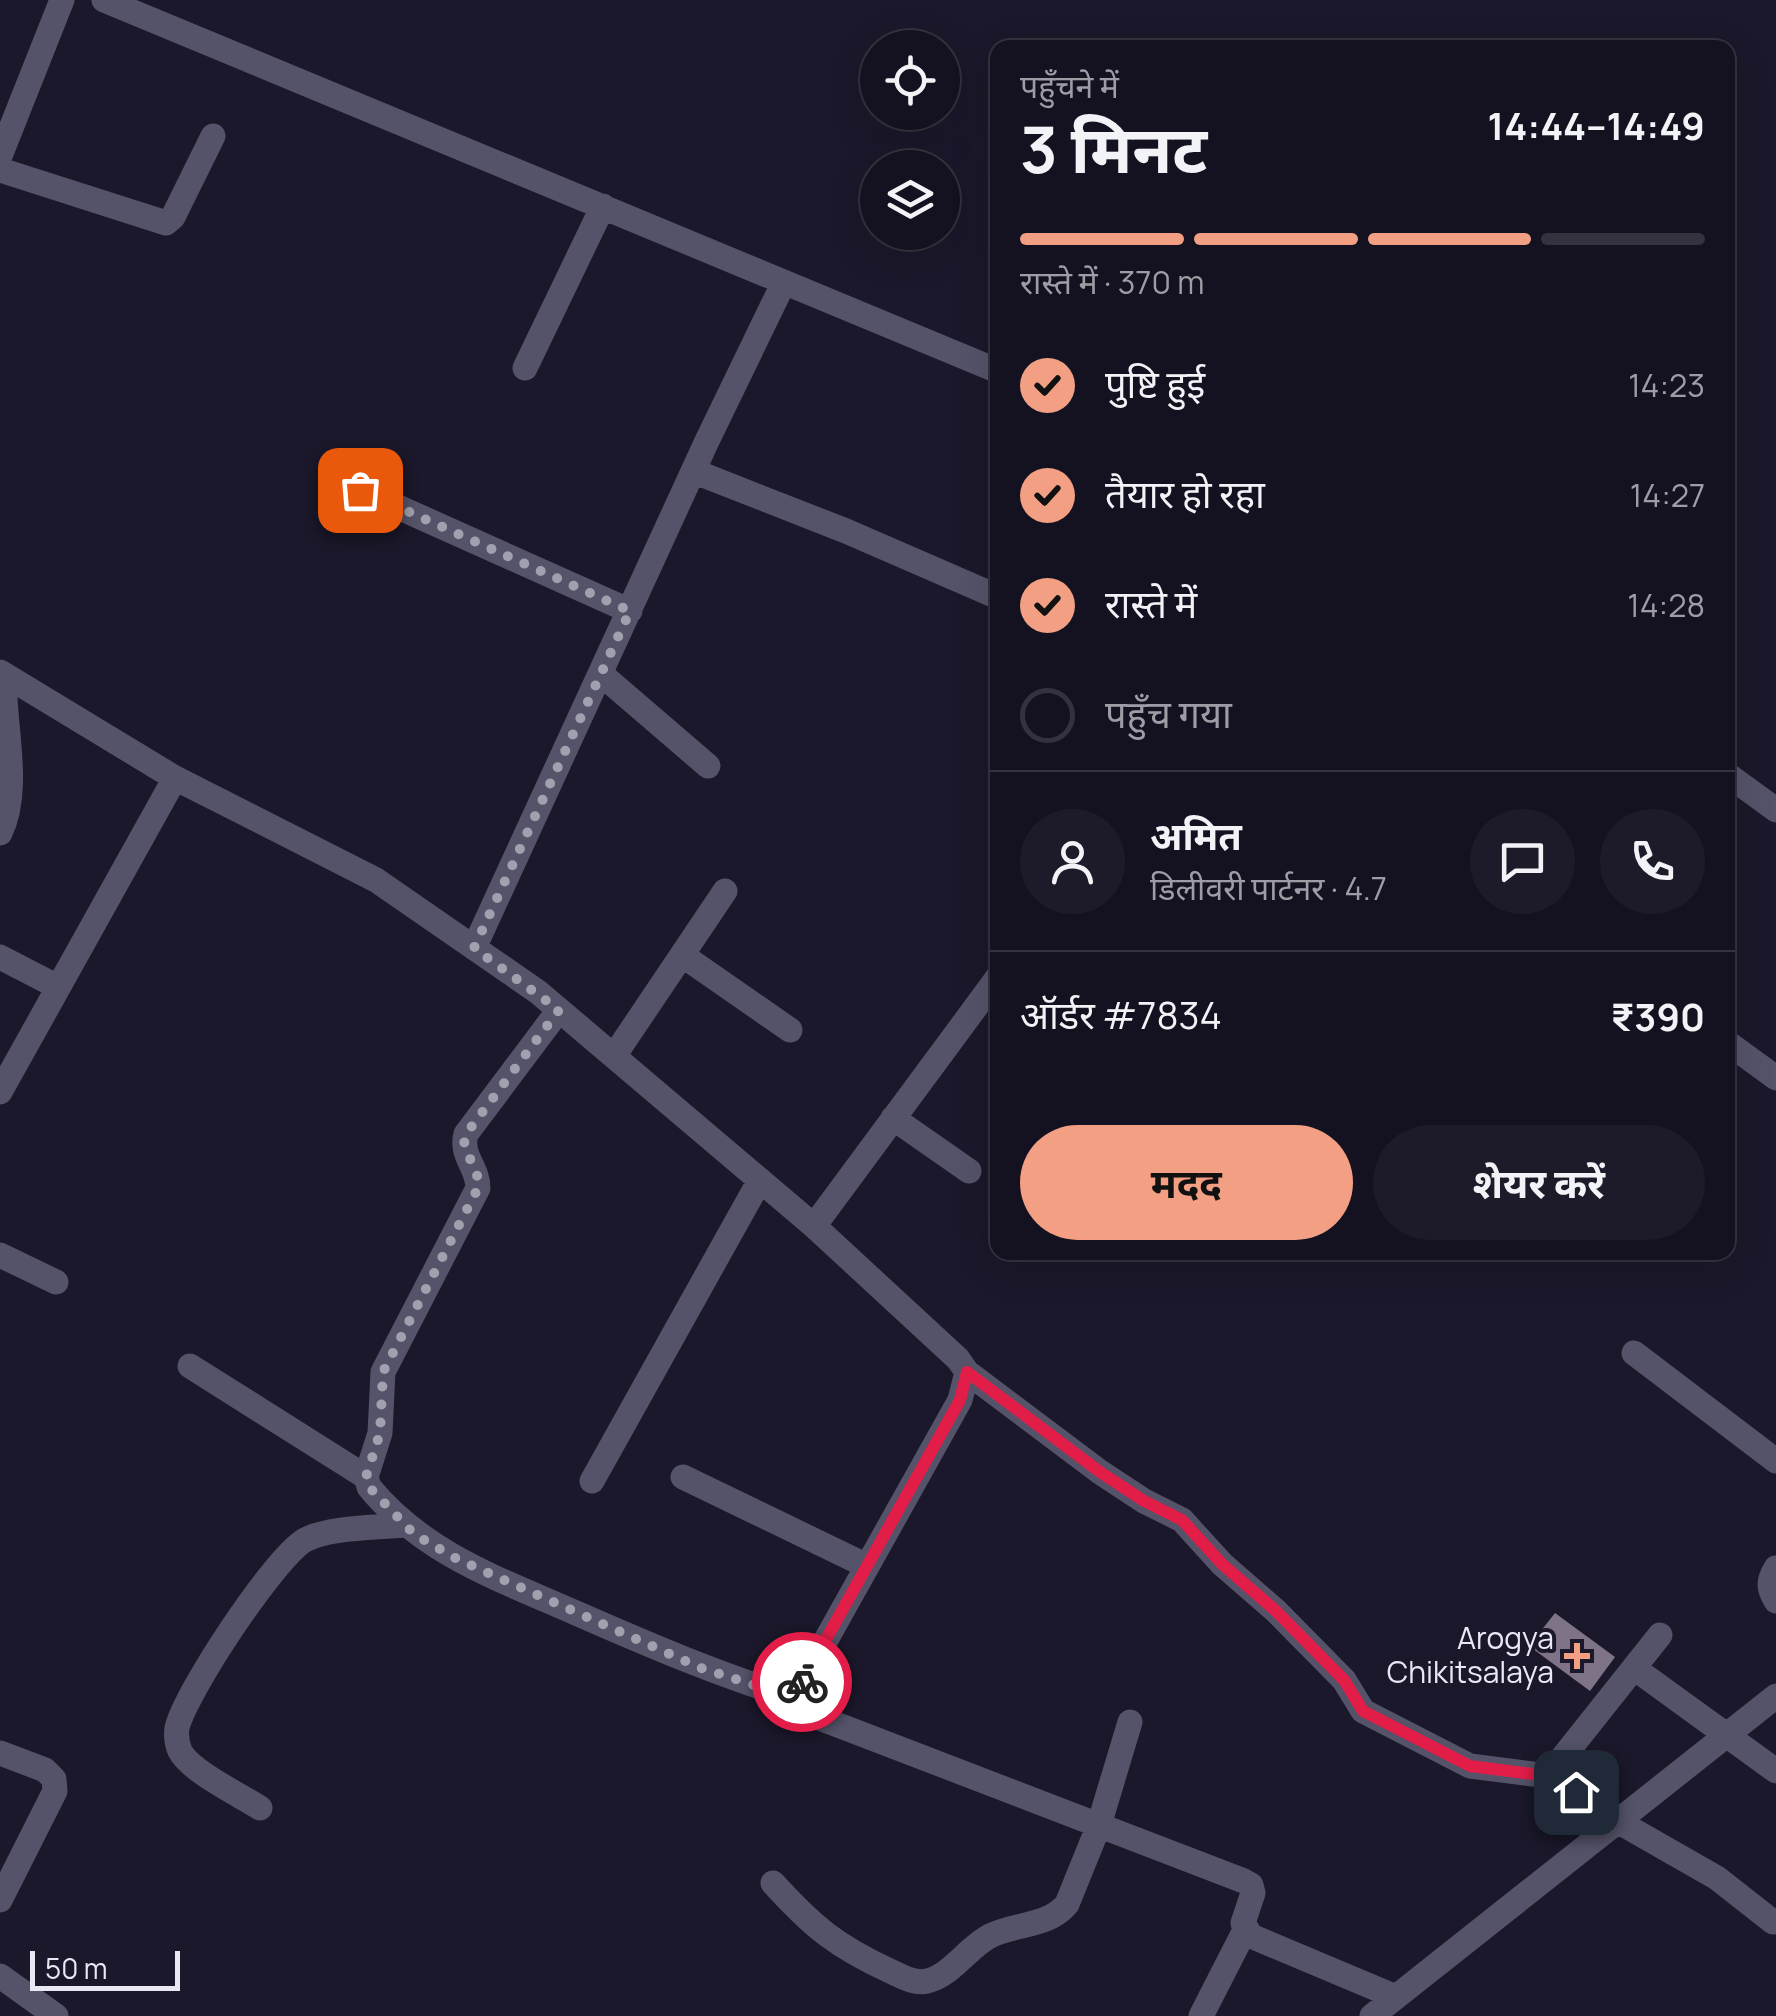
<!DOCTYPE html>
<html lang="hi">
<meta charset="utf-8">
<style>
:root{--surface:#141220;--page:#1d1b29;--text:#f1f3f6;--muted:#9d9ea5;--line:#33323e;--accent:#f39f84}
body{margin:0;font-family:Manrope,"Noto Sans Devanagari",sans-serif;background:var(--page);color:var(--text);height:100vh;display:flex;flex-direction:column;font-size:38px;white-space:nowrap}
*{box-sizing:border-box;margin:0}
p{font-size:32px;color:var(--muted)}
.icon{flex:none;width:55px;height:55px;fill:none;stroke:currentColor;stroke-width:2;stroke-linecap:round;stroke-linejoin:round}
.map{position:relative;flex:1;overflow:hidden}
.drawer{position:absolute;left:990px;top:40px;width:745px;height:1220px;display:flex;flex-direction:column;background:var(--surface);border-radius:20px;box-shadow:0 10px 40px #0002,0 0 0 2px var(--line)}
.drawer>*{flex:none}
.controls{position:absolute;left:860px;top:30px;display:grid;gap:20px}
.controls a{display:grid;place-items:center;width:100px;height:100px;border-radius:50%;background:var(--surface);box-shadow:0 10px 40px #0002,0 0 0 2px var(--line);font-size:50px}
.scale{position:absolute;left:30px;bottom:25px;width:150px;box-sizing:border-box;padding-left:10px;border:5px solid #e9e9f5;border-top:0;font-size:28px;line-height:35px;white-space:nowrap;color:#e9e9f5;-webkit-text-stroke:8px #1a182a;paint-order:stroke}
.pin{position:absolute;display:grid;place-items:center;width:85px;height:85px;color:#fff;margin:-42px;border-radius:20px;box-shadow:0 5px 15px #0006}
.courier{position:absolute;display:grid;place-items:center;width:100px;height:100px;margin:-50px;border:8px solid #e11d48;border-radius:50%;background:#fff;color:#222;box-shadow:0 2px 12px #0007}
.overview em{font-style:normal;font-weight:700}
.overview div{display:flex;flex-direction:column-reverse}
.overview{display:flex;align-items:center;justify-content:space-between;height:170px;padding:0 30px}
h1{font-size:65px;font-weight:700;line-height:75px}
.bar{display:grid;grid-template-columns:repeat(4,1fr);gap:15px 10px;align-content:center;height:120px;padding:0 30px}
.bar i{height:12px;border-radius:8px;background:var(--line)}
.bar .selected{background:var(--accent)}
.bar p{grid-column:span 4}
.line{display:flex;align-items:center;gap:25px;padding:0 30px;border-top:2px solid var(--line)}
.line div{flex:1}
.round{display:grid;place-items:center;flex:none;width:105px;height:105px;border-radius:52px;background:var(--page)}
ol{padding:0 30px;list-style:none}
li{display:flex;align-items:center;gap:30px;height:110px}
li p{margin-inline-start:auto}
li .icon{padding:10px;border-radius:50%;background:var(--accent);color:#111;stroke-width:4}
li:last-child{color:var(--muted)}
li i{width:55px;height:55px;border:5px solid var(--line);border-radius:50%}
.cta{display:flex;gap:20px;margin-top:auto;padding:20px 30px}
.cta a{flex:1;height:115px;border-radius:60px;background:var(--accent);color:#111;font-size:40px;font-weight:700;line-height:115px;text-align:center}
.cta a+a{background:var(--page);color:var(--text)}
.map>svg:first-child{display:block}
.building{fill:#7f7388}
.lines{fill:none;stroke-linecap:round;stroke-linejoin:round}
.minor{stroke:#555369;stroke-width:25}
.done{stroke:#a1a0ae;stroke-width:10;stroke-dasharray:0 18}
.route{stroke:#e11d48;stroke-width:12}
.poi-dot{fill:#f39f84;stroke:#1a182a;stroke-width:4}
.labels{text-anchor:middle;stroke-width:8;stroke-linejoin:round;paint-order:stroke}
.poi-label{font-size:30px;fill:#e9e9f5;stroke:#1a182a;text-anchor:end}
</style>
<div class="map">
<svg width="1776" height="2016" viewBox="0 0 1776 2016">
<rect width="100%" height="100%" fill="#1a182a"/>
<!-- building -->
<path class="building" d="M1555 1613 1615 1657 1590 1691 1529 1646Z"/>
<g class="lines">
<!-- minor -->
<path class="minor" d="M104 0 998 371
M0 156 62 0
M0 170 166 223 173 217 213 136
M525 368 603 206
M693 471 846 531 998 597
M360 490 630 611
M0 672 175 778 376 880 538 992 814 1226 958 1359 967 1372 960 1400 803 1681 798 1699 812 1715 1244 1881 1251 1885 1253 1893 1243 1923 1251 1936 1396 1997
M601 674 708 766
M0 691 5 698C7 740 19 794 0 833
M1728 775 1776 810
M474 948 706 443 784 282
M682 955 790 1030
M0 957 58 987
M559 1010 466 1134C460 1156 478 1167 478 1188L383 1372 380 1433 366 1477 369 1487C424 1554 499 1579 576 1613 649 1645 721 1676 798 1699
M1728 1043 1776 1078
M614 1056 725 891
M0 1092 175 778
M893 1118 969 1171
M814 1226 998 977
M0 1255 56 1282
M1634 1353 1776 1461
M190 1366 366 1477
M967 1372 1100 1472 1144 1501 1182 1520 1222 1564 1276 1611 1344 1680 1363 1711 1470 1766 1548 1776 1604 1808 1619 1822 1717 1878 1773 1922
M683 1477 867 1566
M592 1481 760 1180
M1776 1568C1768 1581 1768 1588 1776 1601
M1634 1668 1776 1771
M0 1753 45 1770 54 1779 55 1791 0 1900
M1548 1776 1660 1635
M260 1808C240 1795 190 1771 180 1751 177 1744 176 1735 177 1728 185 1693 274 1558 305 1540 329 1527 376 1528 403 1525
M773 1883C813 1927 836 1946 890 1971 901 1976 914 1984 927 1981 951 1976 968 1947 990 1936 1016 1923 1048 1927 1067 1904L1099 1825 1130 1722
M0 1976 56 2016
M1201 2016 1245 1930
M1372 2016 1776 1696"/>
</g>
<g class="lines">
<!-- done -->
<path class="done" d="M360 490 630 611 474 948 559 1010 466 1134 464 1144 478 1178V1188L383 1372 380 1433 366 1477 369 1487 414 1534 457 1559 701 1668 798 1699 802 1682"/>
<!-- route -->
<path class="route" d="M802 1682 960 1400 967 1372 1100 1472 1144 1501 1182 1520 1222 1564 1276 1611 1344 1680 1363 1711 1470 1766 1548 1776 1576 1792"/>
</g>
<!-- markers -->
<path class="poi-dot" d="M1572 1641h10v10h10v10h-10v10h-10v-10h-10v-10h10z"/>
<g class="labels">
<!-- poi labels -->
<g class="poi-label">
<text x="1554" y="1649">Arogya<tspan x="1554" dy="34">Chikitsalaya</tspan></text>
</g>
</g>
</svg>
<div class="controls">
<a><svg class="icon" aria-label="locate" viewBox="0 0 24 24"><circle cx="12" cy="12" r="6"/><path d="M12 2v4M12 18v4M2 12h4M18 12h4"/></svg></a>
<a><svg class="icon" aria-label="layers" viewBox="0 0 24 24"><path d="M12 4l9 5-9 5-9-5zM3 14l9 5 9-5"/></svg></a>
</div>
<div class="scale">50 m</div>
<div class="pin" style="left:360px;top:490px;background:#ea580c"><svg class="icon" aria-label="bag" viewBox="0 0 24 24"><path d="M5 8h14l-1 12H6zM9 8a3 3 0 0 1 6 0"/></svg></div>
<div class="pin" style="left:1576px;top:1792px;background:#1f2937"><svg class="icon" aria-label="home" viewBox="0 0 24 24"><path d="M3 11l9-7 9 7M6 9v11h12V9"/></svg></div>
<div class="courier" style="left:802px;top:1682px"><svg class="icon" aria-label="bike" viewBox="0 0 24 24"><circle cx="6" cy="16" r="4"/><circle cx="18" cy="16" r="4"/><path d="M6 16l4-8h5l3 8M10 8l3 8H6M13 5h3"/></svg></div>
<section class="drawer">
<div class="overview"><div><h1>3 मिनट</h1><p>पहुँचने में</p></div><em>14:44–14:49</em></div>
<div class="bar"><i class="selected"></i><i class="selected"></i><i class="selected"></i><i></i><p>रास्ते में · 370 m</p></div>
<ol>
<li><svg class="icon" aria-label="check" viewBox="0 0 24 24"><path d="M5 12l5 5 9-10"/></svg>पुष्टि हुई<p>14:23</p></li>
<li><svg class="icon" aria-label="check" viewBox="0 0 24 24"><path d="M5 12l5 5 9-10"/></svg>तैयार हो रहा<p>14:27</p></li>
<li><svg class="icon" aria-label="check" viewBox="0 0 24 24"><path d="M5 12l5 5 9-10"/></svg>रास्ते में<p>14:28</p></li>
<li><i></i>पहुँच गया</li>
</ol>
<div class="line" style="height:180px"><a class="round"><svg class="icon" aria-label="person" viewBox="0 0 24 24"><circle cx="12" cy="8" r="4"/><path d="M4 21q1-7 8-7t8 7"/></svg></a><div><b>अमित</b><p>डिलीवरी पार्टनर · 4.7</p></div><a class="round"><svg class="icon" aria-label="chat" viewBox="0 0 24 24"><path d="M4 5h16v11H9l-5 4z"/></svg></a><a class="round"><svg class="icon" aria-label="phone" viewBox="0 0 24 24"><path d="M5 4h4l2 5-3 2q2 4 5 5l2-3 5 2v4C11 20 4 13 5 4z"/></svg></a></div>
<div class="line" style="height:130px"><div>ऑर्डर #7834</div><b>₹390</b></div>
<div class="cta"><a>मदद</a><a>शेयर करें</a></div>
</section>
</div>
